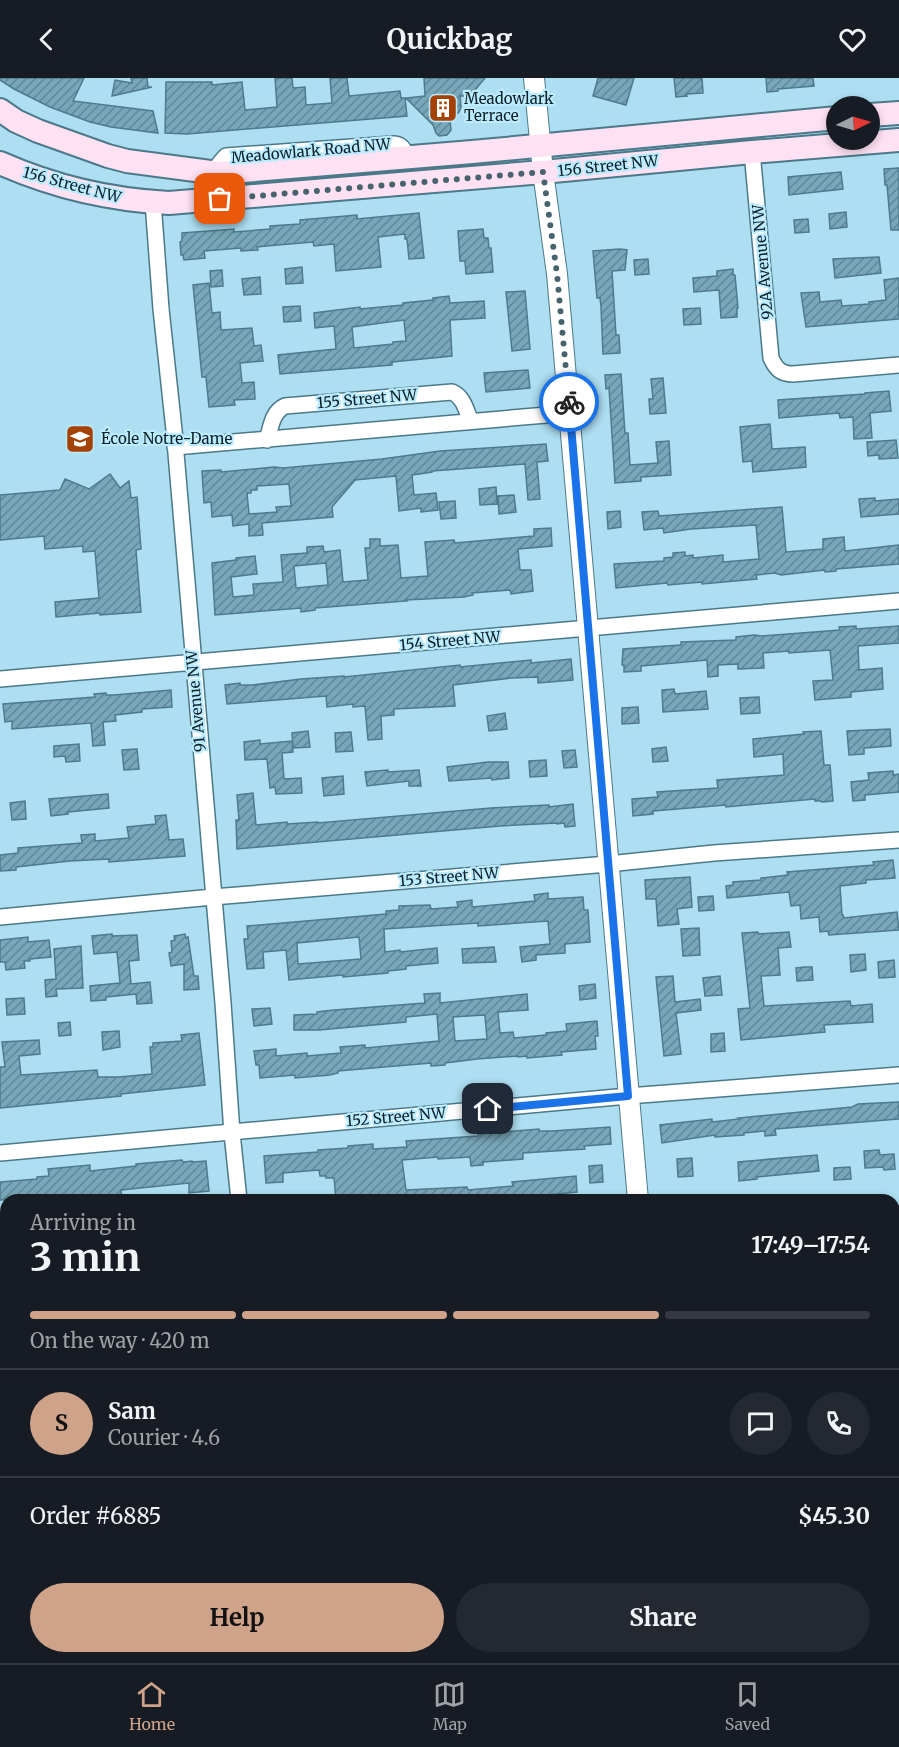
<!DOCTYPE html>
<meta charset="utf-8">
<style>
:root{--surface:#171b24;--page:#242831;--text:#f1f3f6;--muted:#9ea1a6;--line:#363941;--accent:#cea38a}
body{margin:0;font-family:Merriweather,serif;background:var(--page);color:var(--text);height:100vh;display:flex;flex-direction:column;font-size:22px;white-space:nowrap}
*{box-sizing:border-box;margin:0}
p{font-size:20px;color:var(--muted)}
.icon{flex:none;width:33px;height:33px;fill:none;stroke:currentColor;stroke-width:2;stroke-linecap:round;stroke-linejoin:round}
.map{position:relative;flex:1;overflow:hidden}
.drawer{position:absolute;left:0px;top:1116px;width:900px;height:470px;display:flex;flex-direction:column;background:var(--surface);border-radius:18px 18px 0 0;box-shadow:0 3px 9px #0003}
.drawer>*{flex:none}
.needle{width:39px;rotate:85deg}
.controls{position:absolute;left:826px;top:18px;display:grid;gap:12px}
.controls a{display:grid;place-items:center;width:54px;height:54px;border-radius:50%;background:var(--surface);box-shadow:0 3px 9px #0003;font-size:30px}
.pin{position:absolute;display:grid;place-items:center;width:51px;height:51px;color:#fff;margin:-26px;border-radius:12px;box-shadow:0 3px 9px #0006}
.courier{position:absolute;display:grid;place-items:center;width:60px;height:60px;margin:-30px;border:4px solid #1a73e8;border-radius:50%;background:#fff;color:#222;box-shadow:0 2px 8px #0007}
.summary em{font-style:normal;font-weight:700}
.summary div{display:flex;flex-direction:column-reverse}
.summary{display:flex;align-items:center;justify-content:space-between;height:102px;padding:0 30px}
h1{font-size:39px;font-weight:700;line-height:45px}
.bar{display:grid;grid-template-columns:repeat(4,1fr);gap:9px 6px;align-content:center;height:72px;padding:0 30px}
.bar i{height:8px;border-radius:4px;background:var(--line)}
.bar .selected{background:var(--accent)}
.bar p{grid-column:span 4}
.line{display:flex;align-items:center;gap:15px;padding:0 30px;border-top:2px solid var(--line)}
.line div{flex:1}
.round{display:grid;place-items:center;flex:none;width:63px;height:63px;border-radius:32px;background:var(--page)}
.action{display:flex;gap:12px;margin-top:auto;padding:12px 30px}
.action a{flex:1;height:69px;border-radius:36px;background:var(--accent);color:#111;font-size:24px;font-weight:700;line-height:69px;text-align:center}
.action a+a{background:var(--page);color:var(--text)}
header{display:flex;justify-content:space-between;align-items:center;height:78px;padding:0 30px;background:var(--surface);font-size:27px;font-weight:700}
.tabs{display:flex;justify-content:space-around;align-items:center;height:84px;border-top:2px solid var(--line);background:var(--surface);font-size:16px;color:var(--muted)}
.tabs a{display:grid;justify-items:center;gap:3px}
.tabs .selected{color:var(--accent)}
.map>svg:first-child{display:block}
.building{fill:url(#building-hatch);stroke:#4d7b8c;stroke-width:1.5;fill-rule:evenodd}
.lines{fill:none;stroke-linecap:round;stroke-linejoin:round}
.minor-casing{stroke:#4b798a;stroke-width:18}
.tertiary-casing{stroke:#4b798a;stroke-width:22}
.secondary-casing{stroke:#4b798a;stroke-width:26}
.minor{stroke:#fff;stroke-width:15}
.tertiary{stroke:#fff;stroke-width:20}
.secondary{stroke:#fee1f2;stroke-width:22}
.done{stroke:#46636e;stroke-width:6;stroke-dasharray:0 10.8}
.route{stroke:#1a73e8;stroke-width:8}
.labels{text-anchor:middle;stroke-width:4.5;stroke-linejoin:round;paint-order:stroke}
.poi-label{font-size:15px;fill:#0e2128;stroke:#baebff;text-anchor:start}
.street-label{font-size:15px;fill:#0e2128;stroke:#baebff}
</style>
<header><svg class="icon" aria-label="back" viewBox="0 0 24 24"><path d="M15 5l-7 7 7 7"/></svg>Quickbag<svg class="icon" aria-label="heart" viewBox="0 0 24 24"><path d="M12 20l-8-8c-3-5 5-10 8-4 3-6 11-1 8 4z"/></svg></header>
<div class="map">
<svg width="899" height="1585" viewBox="0 0 899 1585">
<defs>
<pattern id="building-hatch" width="6" height="6" patternUnits="userSpaceOnUse" patternTransform="scale(1.5)"><rect width="6" height="6" fill="#78a7b9"/><path d="M-1 1l2-2M0 6l6-6M5 7l2-2" fill="none" stroke="#618896"/></pattern>
</defs>
<rect width="100%" height="100%" fill="#addef1"/>
<!-- building -->
<path class="building" d="M0 0H84L73 23 153 33 158 55 111 49 90 44 50 29 14 11 0 2Z
M131 0H147L148 9H152L112 18 115 2 132 5Z
M275 0H292L293 10 305 9 306 27 332 25 330 0H347L349 18 400 13 401 20H405L407 38 187 56 165 55 166 4H212V7L242 4 245 32 277 29Z
M424 0H485L470 18H460L461 29 459 34 450 42 451 52 447 57 439 58 436 55 433 47 406 20 425 18Z
M598 0H634L626 27 593 18Z
M674 0H702L703 15 686 16 687 18 676 19Z
M766 0H813L814 8 778 11V13L767 14Z
M899 90V152H891L887 107H885L884 91Z
M841 94 843 111 789 117 788 99Z
M846 134 847 149 830 151 829 136Z
M419 135 424 180 409 181 407 161H405V156L378 159 381 189 336 193 334 166 314 168 313 164 266 168 257 169 258 172 241 173V170L204 173 205 180 184 182 183 177H181L180 164 182 163V155L234 151V154L270 151V148L300 146V142L357 137V141Z
M808 141 809 154 795 155 794 142Z
M483 151 484 160H488L489 170H491L493 194 466 196 465 183H460L458 153Z
M620 171 627 172 625 192 612 193 616 257H619L620 275 603 276 601 229 600 220H597L593 173Z
M879 179 881 195 835 200 833 181Z
M648 181 649 196 635 197 634 182Z
M302 189 303 205 286 206 285 191Z
M733 191V197H735L738 230H737V239L721 240 719 212 694 214 693 200 717 198V193Z
M222 192 223 208 211 209 210 193Z
M260 199 261 216 244 217 242 201Z
M899 200V241L806 249 801 215 819 214 820 224 841 222 842 228 869 226V224L886 222 884 202Z
M209 205 212 235 220 234 221 252 252 250 254 268 261 267 263 283 240 285 242 305 254 304 255 321 234 322 235 327 209 329 206 299H202L193 207Z
M525 213 530 271 512 273 506 214Z
M449 218 450 225 484 223 485 240 450 242 452 278 392 284V287L280 296 278 277 336 271 334 248 315 250 314 235 360 229V231L403 227V225L433 222V220ZM404 242 406 263 393 264V266L354 270 352 249Z
M300 228 301 243 284 244 283 229Z
M700 230 701 246 684 247 683 231Z
M528 292 530 310 486 314 484 295Z
M621 296 625 355H628L630 387 658 385 656 364 669 363 671 397 641 399V403L615 405 609 310 606 311 605 297Z
M663 300 666 335 650 336 649 321H653L651 301Z
M889 313 891 333 870 335 872 360 854 361 853 339 840 340 839 335 779 340 778 322 865 316V315Z
M770 346 772 371 805 369 806 389 753 394 752 383 743 384 740 349Z
M896 362 898 380 879 381V377L868 378 867 364Z
M546 366 548 383 537 384 540 421 528 422 525 386 432 393V394L412 397 414 417 436 415 438 432 421 434V430L399 433 396 398 355 402 332 429 333 439 262 445 263 457 249 458V446L233 448 232 437 212 439 211 424 204 425 202 393 221 392V394L274 389 283 390 382 381 440 373ZM289 406 291 428 276 429 277 434 249 436 247 415H251V412H257V408Z
M110 396 120 410 129 403 131 420 137 419 141 471 136 472 141 534 100 537V535L56 539 55 524 99 520 95 473 83 474V468L45 471 44 458 0 462V417L60 412 65 401 89 411Z
M496 409 497 426 480 427 479 411Z
M514 417 516 434 499 436 498 418Z
M875 420V423L899 421V436L861 439 859 421Z
M455 423 456 440 441 441 439 424Z
M782 429 786 474 823 471V461L844 459 845 473 899 467V486L836 491V493L825 494V492L781 497 775 495 756 497 757 501 702 506V504L668 507 667 505 616 510 614 486 664 483V480L673 479V475L685 474V478L693 477V480L723 477V484L759 481 756 447 691 451 664 455 663 450 644 452 642 434 658 433 659 438Z
M620 433 621 449 608 451 607 434Z
M551 450 552 468 518 471 520 492H531L533 513 511 516 510 512 472 515 473 517 464 519 406 522 407 523 315 530V532L301 534V530L215 537 212 485 236 482V480L255 478 257 496 231 499 233 519 254 517 253 506 283 504 281 477 307 475V469L323 468 324 474 340 472 343 504 368 502 365 470H370V461H380V468L398 467 401 500 428 498 425 464 454 462 455 465 534 458V451ZM326 485 328 507 296 510 294 488Z
M856 548V551L899 548V565L858 568 859 592 882 590 883 611 851 614V619L815 622 813 603 833 602 830 572 789 575V573L763 575 764 590 738 591V586L718 587V598L708 599 707 582 641 588V593L624 594V587H622L623 571 681 567V564L736 562V559L754 557 762 558 840 552 839 549Z
M571 581 573 602 538 605V599L511 600 453 607 455 628 394 631V637L381 638 382 661 368 662 365 628 353 629V626L327 629 326 618 227 626 225 607 240 605V607H253L301 601 344 598V599L460 587V589L531 582V585Z
M674 611 675 616 706 613 708 631 663 634 662 612Z
M171 612 172 629 142 631V634L115 637 116 643 103 644 105 667 93 668 91 645 12 651V643L5 644 3 626 95 619 94 616 106 615V617H114Z
M759 619 760 635 741 636 740 620Z
M638 629 639 645 622 646V630Z
M505 635 507 651 489 653 487 638Z
M890 651 891 668 864 670V676L849 677 847 653Z
M308 653 310 669 293 670 292 655Z
M821 653 824 687H830L833 723 822 724 821 723H815V721L726 729V727L653 733V736L633 738 632 721 658 719 657 714 718 710 717 702 784 697 783 676 754 679 753 661 804 656 803 654Z
M351 654 353 673 336 674 335 655Z
M260 662V666L292 663 293 674 282 675 284 701 301 700 302 715 276 716 275 709 270 710 267 681 245 682 244 664Z
M79 666 80 683 66 684 65 678 54 679V668Z
M666 669 668 683 653 684 652 671Z
M137 671 139 691 124 692 122 672Z
M575 672 577 689 564 690 562 673Z
M546 682 547 698 530 699 529 683Z
M488 684H508L509 700 492 702V700L449 703 447 689Z
M388 692V694L419 692 421 708H409V703L367 708 365 694Z
M893 693V697L899 696V714L865 717V722L853 723 851 704 869 702 868 695Z
M343 698 344 716 324 718 322 700Z
M253 715 256 747 287 744V746L318 744V745L491 730 549 727V729L573 726 575 748 565 749 564 745 557 746V745L500 748 237 771 236 742H239L237 717Z
M108 716 109 730 68 734V736L51 738 49 721Z
M25 723 26 741 12 742 10 725Z
M166 737 169 762 183 761 185 778 109 784V781L70 783 16 789V792L0 793V777L18 775V770L82 765 81 757 95 756V763L129 760 127 749 156 746 155 738Z
M893 782 895 800 866 802V805L840 808 842 837H843L844 840 897 834 899 852 829 857 828 853 820 854 819 839 801 841 800 827 791 828 789 814 727 820 726 808 733 807V804L761 802V800L788 797 787 794 874 787 873 784Z
M690 799 692 829 677 831 679 846 658 848 656 821H646L645 802Z
M548 815V821L583 819 584 832H588L590 864 565 866V875L536 877V882L522 884 520 869 550 866 548 843 478 848V845L384 851 385 874 400 872V874L437 870 438 885 406 888V891L388 893V895L343 899V897L289 902 286 872 263 874 264 890 247 891 244 861H248L247 848 386 836V833L399 832V828L430 827 431 831 458 829 457 824 472 822V829L535 823 534 817ZM359 859 361 881 298 886 297 865Z
M713 818 714 832 699 833 698 819Z
M699 850 700 877 683 878 681 851Z
M758 854V856L789 854 791 869 778 870 780 897 761 898 764 928 850 923 851 928 872 926 873 944 824 947 825 954 741 962 738 931 750 930 742 855Z
M112 856V858L137 857 139 882 129 883 131 906 150 904 152 925 137 926 136 916 106 919V922L91 923 90 908 120 905 117 874 94 876 92 858Z
M185 856 186 860 188 859 194 898H198L199 911 184 912V886L171 888 169 875 172 874 171 863 175 862 174 858Z
M28 859V864L49 862 51 879 30 881V883H24L25 890 6 892 5 884H0V862Z
M81 868 83 910 56 911 57 918 46 919 45 902 56 901 54 871Z
M494 869 496 884 463 885 462 871Z
M865 876 866 892 851 894 850 877Z
M894 882 895 899 879 900 878 884Z
M805 889H812L813 902 797 903 796 890Z
M673 898 675 924 700 921 701 932 676 935 681 976 664 978 656 899Z
M720 898 722 917 705 918 703 900Z
M595 906 596 920 580 922 579 908Z
M440 915V925L527 916 528 932 498 934 500 955 513 954 514 960 546 957V955L567 953 566 946 597 943 598 958H595L596 971 561 974 562 977 527 980V978L518 979V978L477 981 445 985V987L431 988V985L338 993V995L330 997 295 1000V997L260 1000 259 987H256L254 973 276 971V978L307 975V978L341 975 340 969 365 967V970L439 963 437 936 406 939V944L319 952H294V937L317 936V934L334 932 425 925 424 916ZM484 937 485 938 487 961 455 963 453 939Z
M24 920 25 936 7 937 6 921Z
M270 930 272 946 254 948 252 931Z
M70 944 71 957 59 958 58 945Z
M119 953 120 969 103 972 102 954Z
M199 955 205 1007 121 1016V1018L0 1030V989H5L2 964 39 962 40 976 19 978 21 997 97 992 98 999H119L152 996 150 969H153V965L182 963 181 957Z
M724 955 725 973 711 974V956Z
M899 1024V1041L775 1051 776 1057 765 1058V1053L744 1055V1057L715 1059V1057L662 1065 660 1047 712 1041V1044L739 1041 738 1040 852 1029 858 1026Z
M610 1049 611 1066 584 1068 585 1071 523 1075V1081L483 1084V1087L471 1088 470 1079 438 1081V1079L402 1082 406 1112 467 1109 468 1112 513 1108 512 1104 576 1098 577 1114 498 1122H336L334 1100H326V1098H320L319 1092 283 1095V1104L266 1105 264 1078 318 1074V1072L348 1070V1068L373 1066V1071L407 1069 406 1063 478 1058V1056L539 1051V1053H552Z
M879 1072 880 1077 894 1076 895 1091 884 1092 883 1089 865 1090 864 1073Z
M817 1077 819 1093 757 1099V1101L739 1103 738 1084Z
M692 1080 693 1098 678 1099 677 1081Z
M182 1082 183 1084 192 1083V1084L206 1083 209 1113 189 1115V1105L121 1112 122 1121 0 1122V1104L37 1101V1099L49 1098 48 1091 90 1087V1093L136 1088V1086Z
M602 1087 603 1104 590 1105 589 1088Z
M850 1089 851 1101 834 1102V1090Z"/>
<g class="lines">
<!-- minor casing -->
<g class="minor-casing">
<path id="minor" d="M752 74 771 280C776 291 781 296 793 296L899 287
M218 95 219 86 226 78 393 66C402 66 404 72 408 79
M153 124 161 231 174 352 223 925 232 1055 239 1122
M267 362C271 349 272 334 285 328L452 314C464 319 466 333 471 343
M175 369 570 335
M0 601 899 523
M0 839 213 819 608 786 714 775 899 762
M0 1075 628 1018 899 997
M894 1232H899
M0 1312H6
M894 1467 899 1466
M0 1546 6 1545
M275 1580V1585"/>
</g>
<!-- tertiary casing -->
<g class="tertiary-casing">
<path id="tertiary" d="M534 0 543 94 557 196 638 1122
M677 1580V1585"/>
</g>
<!-- secondary casing -->
<g class="secondary-casing">
<path id="secondary" d="M0 32 16 43 38 53 108 78 127 83 218 95 472 74 837 40
M870 37 899 35
M0 85C54 109 111 122 169 125L543 94 752 74 899 62"/>
</g>
<!-- minor -->
<use href="#minor" class="minor"/>
<!-- tertiary -->
<use href="#tertiary" class="tertiary"/>
<!-- secondary -->
<use href="#secondary" class="secondary"/>
</g>
<g class="lines">
<!-- done -->
<path class="done" d="M220 121 543 94 557 196 569 324"/>
<!-- route -->
<path class="route" d="M488 1031 628 1018 569 324"/>
</g>
<!-- icons -->
<defs>
<g id="building-square" transform="scale(1.5)"><rect x="-9" y="-9" width="18" height="18" rx="4" fill="#a44206" stroke="#baebff"/><path d="M-4-6H4V6H1V3H-1V6H-4ZM-2.5-4.3h1.7v1.8h-1.7ZM.8-4.3h1.7v1.8H.8ZM-2.5-1h1.7V.8h-1.7ZM.8-1h1.7V.8H.8Z" fill="#fff"/></g>
<g id="school-square" transform="scale(1.5)"><rect x="-9" y="-9" width="18" height="18" rx="4" fill="#a44206" stroke="#baebff"/><path d="M0-5L7-2L0 1L-7-2ZM-4 1L0 2.5L4 1V4Q0 6-4 4Z" fill="#fff"/></g>
</defs>
<g fill-rule="evenodd">
<use href="#building-square" x="443" y="30"/>
<use href="#school-square" x="80" y="361"/>
</g>
<g class="labels">
<!-- poi labels -->
<g class="poi-label">
<text x="464" y="26">Meadowlark<tspan x="464" dy="17">Terrace</tspan></text>
<text x="101" y="366">École Notre-Dame</text>
</g>
<!-- street labels -->
<g class="street-label">
<text transform="translate(311 73) rotate(-5)" y="5">Meadowlark Road NW</text>
<text transform="translate(608 88) rotate(-6)" y="5">156 Street NW</text>
<text transform="translate(72 107) rotate(15)" y="5">156 Street NW</text>
<text transform="translate(763 184) rotate(-95)" y="5">92A Avenue NW</text>
<text transform="translate(367 321) rotate(-5)" y="5">155 Street NW</text>
<text transform="translate(450 563) rotate(-5)" y="5">154 Street NW</text>
<text transform="translate(196 623) rotate(-95)" y="5">91 Avenue NW</text>
<text transform="translate(449 799) rotate(-5)" y="5">153 Street NW</text>
<text transform="translate(396 1039) rotate(-5)" y="5">152 Street NW</text>
</g>
</g>
</svg>
<div class="controls">
<a><svg class="needle" viewBox="-14 -14 28 28"><path d="M0-13l5 13h-10z" fill="#e53935"/><path d="M0 13l5-13h-10z" fill="#9ea1a6"/></svg></a>
</div>
<div class="pin" style="left:220px;top:121px;background:#ea580c"><svg class="icon" aria-label="bag" viewBox="0 0 24 24"><path d="M5 8h14l-1 12H6zM9 8a3 3 0 0 1 6 0"/></svg></div>
<div class="pin" style="left:488px;top:1031px;background:#1f2937"><svg class="icon" aria-label="home" viewBox="0 0 24 24"><path d="M3 11l9-7 9 7M6 9v11h12V9"/></svg></div>
<div class="courier" style="left:569px;top:324px"><svg class="icon" aria-label="bike" viewBox="0 0 24 24"><circle cx="6" cy="16" r="4"/><circle cx="18" cy="16" r="4"/><path d="M6 16l4-8h5l3 8M10 8l3 8H6M13 5h3"/></svg></div>
<section class="drawer">
<div class="summary"><div><h1>3 min</h1><p>Arriving in</p></div><em>17:49–17:54</em></div>
<div class="bar"><i class="selected"></i><i class="selected"></i><i class="selected"></i><i></i><p>On the way · 420 m</p></div>
<div class="line" style="height:108px"><b class="round" style="background:var(--accent);color:#111">S</b><div><b>Sam</b><p>Courier · 4.6</p></div><a class="round"><svg class="icon" aria-label="chat" viewBox="0 0 24 24"><path d="M4 5h16v11H9l-5 4z"/></svg></a><a class="round"><svg class="icon" aria-label="phone" viewBox="0 0 24 24"><path d="M5 4h4l2 5-3 2q2 4 5 5l2-3 5 2v4C11 20 4 13 5 4z"/></svg></a></div>
<div class="line" style="height:78px"><div>Order #6885</div><b>$45.30</b></div>
<div class="action"><a>Help</a><a>Share</a></div>
</section>
</div>
<nav class="tabs">
<a class="selected"><svg class="icon" aria-label="home" viewBox="0 0 24 24"><path d="M3 11l9-7 9 7M6 9v11h12V9"/></svg>Home</a>
<a><svg class="icon" aria-label="map" viewBox="0 0 24 24"><path d="M3 6l6-2 6 2 6-2v14l-6 2-6-2-6 2zM9 4v14M15 6v14"/></svg>Map</a>
<a><svg class="icon" aria-label="saved" viewBox="0 0 24 24"><path d="M7 4h10v16l-5-4-5 4z"/></svg>Saved</a>
</nav>
